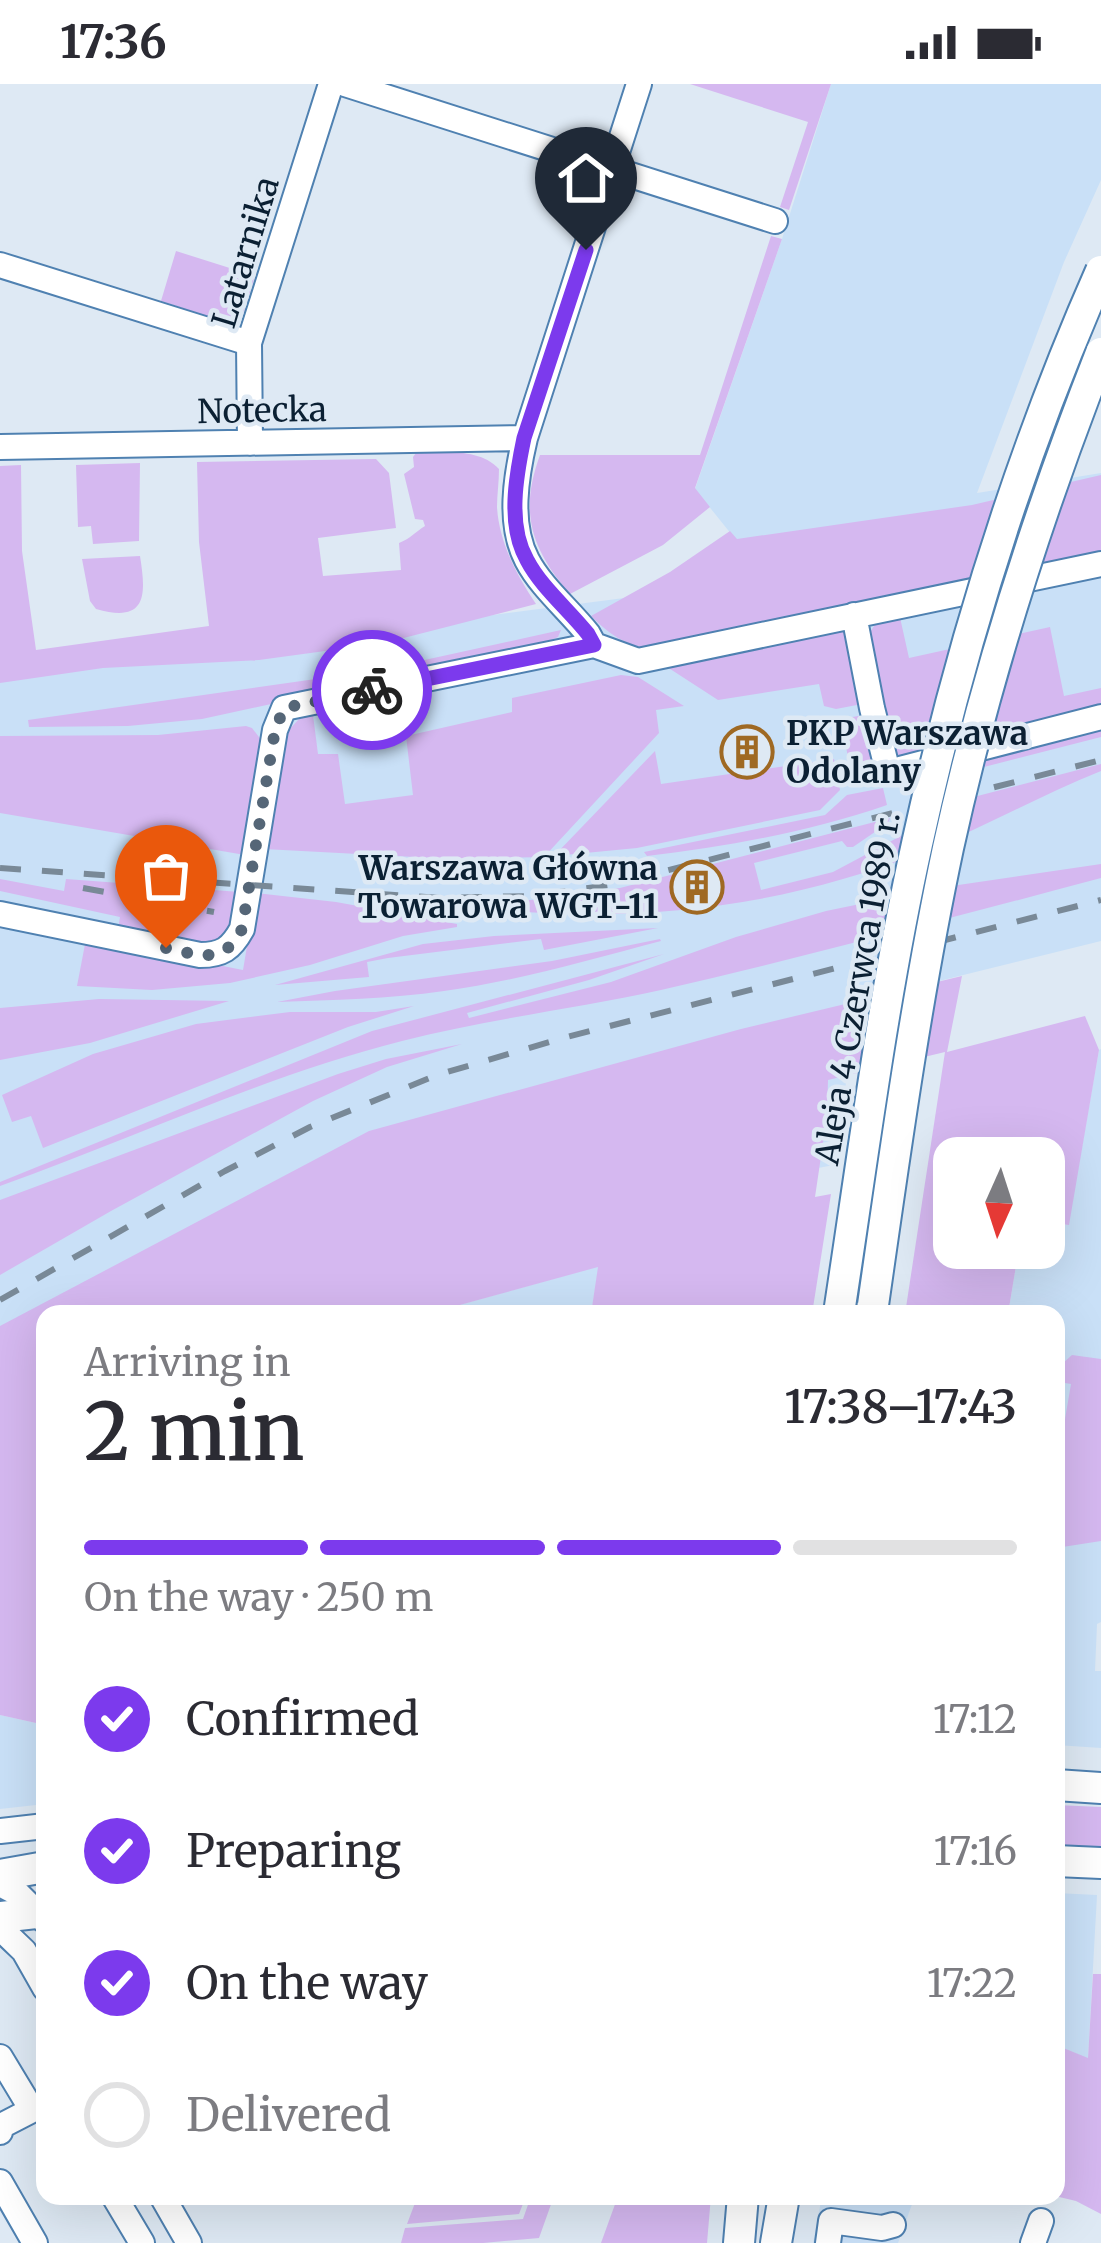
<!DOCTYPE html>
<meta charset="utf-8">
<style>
:root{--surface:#fff;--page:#f7f7f7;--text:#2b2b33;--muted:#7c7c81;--line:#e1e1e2;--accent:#7c3aed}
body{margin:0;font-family:Merriweather,serif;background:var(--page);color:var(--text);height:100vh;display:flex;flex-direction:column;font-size:45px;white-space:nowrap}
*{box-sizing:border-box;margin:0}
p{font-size:39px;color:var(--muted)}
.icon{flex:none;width:66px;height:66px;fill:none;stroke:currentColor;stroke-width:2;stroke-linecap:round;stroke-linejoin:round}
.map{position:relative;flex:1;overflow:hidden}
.side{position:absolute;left:36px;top:1221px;width:1029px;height:900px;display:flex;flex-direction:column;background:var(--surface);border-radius:24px;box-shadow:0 12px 48px #0002}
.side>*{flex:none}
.needle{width:78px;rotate:183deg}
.fabs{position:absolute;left:933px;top:1053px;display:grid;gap:24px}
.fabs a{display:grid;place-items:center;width:132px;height:132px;border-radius:24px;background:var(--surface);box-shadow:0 12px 48px #0002;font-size:60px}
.pin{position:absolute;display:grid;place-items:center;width:102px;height:102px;color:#fff;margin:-123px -51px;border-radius:50% 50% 50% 0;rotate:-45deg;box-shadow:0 0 12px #0007}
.pin .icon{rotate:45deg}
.courier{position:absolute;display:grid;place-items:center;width:120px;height:120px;margin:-60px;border:9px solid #7c3aed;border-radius:50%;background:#fff;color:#222;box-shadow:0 3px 15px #0007}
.headline em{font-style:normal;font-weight:600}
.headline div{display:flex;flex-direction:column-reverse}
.headline{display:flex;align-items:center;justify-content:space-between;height:204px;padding:0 48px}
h1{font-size:78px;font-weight:600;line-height:90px}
.bar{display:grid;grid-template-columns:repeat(4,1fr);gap:18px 12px;align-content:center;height:144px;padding:0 48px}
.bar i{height:15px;border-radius:9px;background:var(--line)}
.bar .active{background:var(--accent)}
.bar p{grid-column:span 4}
ol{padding:0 48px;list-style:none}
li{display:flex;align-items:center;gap:36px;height:132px}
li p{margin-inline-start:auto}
li .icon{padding:12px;border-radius:50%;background:var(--accent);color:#fff;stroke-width:4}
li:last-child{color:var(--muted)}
li i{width:66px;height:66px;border:6px solid var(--line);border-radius:50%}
.status{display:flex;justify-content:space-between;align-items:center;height:84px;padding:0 60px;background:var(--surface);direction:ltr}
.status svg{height:33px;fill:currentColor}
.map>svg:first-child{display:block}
.built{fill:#c9e0f7}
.green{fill:#d5b8f0}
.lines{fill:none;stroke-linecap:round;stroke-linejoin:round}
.minor-casing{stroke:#4f81b1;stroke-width:28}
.major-casing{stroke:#4f81b1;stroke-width:34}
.minor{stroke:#fff;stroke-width:24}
.major{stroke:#fff;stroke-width:30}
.rail{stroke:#798997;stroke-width:6;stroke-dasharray:21 21;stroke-linecap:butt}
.major-bridge-casing{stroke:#4f81b1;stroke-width:34;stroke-linecap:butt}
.major-bridge{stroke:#fff;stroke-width:30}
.done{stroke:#567;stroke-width:12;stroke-dasharray:0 21.6}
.route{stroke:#7c3aed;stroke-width:15}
.labels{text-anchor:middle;stroke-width:9;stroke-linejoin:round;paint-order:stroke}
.street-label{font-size:33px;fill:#0b2033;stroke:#dee9f4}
.poi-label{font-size:33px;font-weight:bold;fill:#0b2033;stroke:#dee9f4;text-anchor:start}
</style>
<div class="status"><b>17:36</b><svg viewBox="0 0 49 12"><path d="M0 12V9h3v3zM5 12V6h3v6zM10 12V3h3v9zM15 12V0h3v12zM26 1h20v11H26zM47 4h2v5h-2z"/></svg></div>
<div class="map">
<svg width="1101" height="2159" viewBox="0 0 1101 2159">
<rect width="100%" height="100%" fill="#dee9f4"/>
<!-- built -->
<path class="built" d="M831 0H1101V96L1064 178 977 409 1101 389V857L858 917 834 1081 45 1230 0 1327V594L632 513 736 456 695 405 782 155Z
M1101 965V1538L1097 1540 1095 1587H1101V1664L1056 1661V1230H1008L1019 1164H1044V1138L1068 1141 1099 966Z
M599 1182 591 1230H427Z
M0 1631 45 1641V1720L0 1725Z
M1056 1809 1097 1811 1088 1975 1056 1961Z
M822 2112H915L898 2159H813Z"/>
<!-- green -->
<path class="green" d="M690 0H831L789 126 780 123 808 38Z
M771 152 782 155 695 404 710 423 663 461 570 510C531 465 519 428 540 371H700Z
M176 167 255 192 243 230 228 239 161 217Z
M416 369C442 368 480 364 499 385 499 398 497 411 497 423 499 458 517 492 536 520L384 559 259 576 103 584 0 599V382L21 381 22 467 36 566 209 542 199 458 197 378 376 375 389 389 396 444 318 454 323 492 401 486 399 459C410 455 415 448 425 442L423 436 415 435 404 390 414 383 413 373Z
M140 379 139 457 93 460 91 442 78 443 76 381Z
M1101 391V471L651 565C625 561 610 551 591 532L670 488 730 447 737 455 972 421Z
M140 472C146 510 148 540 96 525L90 517 82 475Z
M899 529 909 574 1050 543 1064 612 1101 604V622L907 674 899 672 891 660 869 550 877 537Z
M561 546 558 553 534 563 202 635 128 642 29 643 28 636 379 586Z
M842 546 849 551 862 620 836 625 824 622 819 600 718 616 664 581Z
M621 591 638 593 684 622 656 626 659 649 544 773 452 775 264 765 287 648 299 635 313 631 318 670H338L345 720 413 711 406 652 512 628V614Z
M864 631 881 695 853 701 841 635Z
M1101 640V653L902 704 907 694Z
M246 642 252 644 262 657 245 771 0 729V652L158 651Z
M655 667 661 700 834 675 840 706 820 726 637 764 554 772Z
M1101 680V687C1041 711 985 743 925 767 765 830 616 841 447 821L547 815 620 804 890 734 888 739 853 763H847L842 757 754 779 761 806 833 788 912 746 908 730Z
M883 704 887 721C809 748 729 762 647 772L644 768 825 731 847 711Z
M1101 780V794C955 833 808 872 661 906 575 925 487 935 402 957 264 992 134 1054 0 1102V1098L372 947 664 870 589 896 467 929 469 934 611 898 736 853 826 827 938 804Z
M0 795 64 807 66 795 240 808 229 851 207 862 118 845 120 833 0 807Z
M256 809 336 818 457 840V843L403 852 310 881 230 899 152 906 77 902 86 855 243 886Z
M658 844 544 866 541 855 388 874 367 878 369 893 275 901 423 860 494 852Z
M660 855 661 857C589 876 518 897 444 907 389 915 333 916 277 918L335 907 552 877Z
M962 892 947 968 1085 932 1099 966 1069 1141 1044 1138V1074H954V1164H1019L1008 1230H905L945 968 828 996 827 1032 815 1113 831 1110 812 1230H591L598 1183 427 1230H45V1641L0 1631V1242L369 1047 741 945Z
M99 915 229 917 90 959 0 976V924Z
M414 922 348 943 43 1064 31 1032 12 1038 2 1011 93 970 196 940 290 928H376Z
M462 960 387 983 313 1017 111 1127 0 1191V1116L338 990 386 975Z
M1072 1271 1101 1275V1457L1056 1464V1388L1071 1300 1059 1298 1063 1279Z
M1056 1721 1101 1723V1767L1056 1764Z
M1093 1890H1101V2130L1076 2117 1055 2112 1056 1961 1088 1974Z
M450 2112H526L519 2130 407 2140 415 2119 427 2117 428 2114Z
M531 2112H554L539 2154 483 2159H401L405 2144 523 2135Z
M618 2112H711L707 2159H601Z"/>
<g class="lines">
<!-- minor casing -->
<g class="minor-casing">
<path id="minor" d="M345 0 775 137
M0 181 249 259
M250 359 249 259 331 0
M0 363 525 354
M854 531 872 624 888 688 1101 633
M594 561 588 550C569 526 541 503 527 476 508 440 516 392 525 354L639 0
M0 830 200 871C222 871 231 865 242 845L275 646 284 624 594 561 638 577 1101 480
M0 1747 45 1742
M0 1800 17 1809 44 1836
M0 1844 24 1867 45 1904
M0 1973 32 2026 45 2024
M0 2048 1 2042 32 2026
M0 2098 35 2159
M114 2112 142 2159
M162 2112 189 2159
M828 2159 831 2137 882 2144 893 2141
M1033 2159 1041 2137"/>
</g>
<!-- major casing -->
<g class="major-casing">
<path id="major" d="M1056 1701 1101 1704
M1056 1777 1101 1779
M0 1791 45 1783
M0 1833 45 1828
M739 2159 743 2112
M776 2159 784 2112"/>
</g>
<!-- minor -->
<use href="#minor" class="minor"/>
<!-- major -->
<use href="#major" class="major"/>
<!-- rail -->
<path class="rail" d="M0 784 440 814 530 812 610 801 1101 676
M83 804 214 828
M0 1216 225 1087 310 1043 437 991 563 954 1101 816"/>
<!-- major-bridge casing -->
<g class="major-bridge-casing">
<path id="major-bridge" d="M873 1221C895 1068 916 915 948 764 985 595 1038 430 1101 269
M839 1229C863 1072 883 914 917 760 960 564 1020 370 1101 187"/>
</g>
<!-- major-bridge -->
<use href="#major-bridge" class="major-bridge"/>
</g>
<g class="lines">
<!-- done -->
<path class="done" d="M166 864C200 871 223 882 242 845L275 646 284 624 372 606"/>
<!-- route -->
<path class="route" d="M372 606 594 561 588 550C569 526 541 503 527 476 507 441 516 392 524 354L586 166"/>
</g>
<!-- icons -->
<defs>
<g id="building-ring" transform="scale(2.7)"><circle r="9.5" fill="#dee9f4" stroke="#9f6923" stroke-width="1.5"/><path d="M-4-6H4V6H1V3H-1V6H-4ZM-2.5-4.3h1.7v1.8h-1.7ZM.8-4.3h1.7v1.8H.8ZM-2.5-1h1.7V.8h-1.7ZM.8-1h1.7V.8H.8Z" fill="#9f6923"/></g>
</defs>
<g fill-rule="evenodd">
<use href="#building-ring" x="747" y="668"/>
<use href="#building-ring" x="697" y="803"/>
</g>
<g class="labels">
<!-- street labels -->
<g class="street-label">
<text transform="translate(245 168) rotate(-73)" y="12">Latarnika</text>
<text transform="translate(262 326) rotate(-1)" y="12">Notecka</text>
<text transform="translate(857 904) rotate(-80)" y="12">Aleja 4 Czerwca 1989 r.</text>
</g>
<!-- poi labels -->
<g class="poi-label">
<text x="786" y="661">PKP Warszawa<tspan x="786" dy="38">Odolany</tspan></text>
<text x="658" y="796" text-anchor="end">Warszawa Główna<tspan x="658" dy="38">Towarowa WGT-11</tspan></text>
</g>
</g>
</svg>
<div class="fabs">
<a><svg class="needle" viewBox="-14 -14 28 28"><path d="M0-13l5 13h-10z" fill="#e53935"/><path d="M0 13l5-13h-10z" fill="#7c7c81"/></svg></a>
</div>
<div class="pin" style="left:166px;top:864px;background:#ea580c"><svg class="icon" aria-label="bag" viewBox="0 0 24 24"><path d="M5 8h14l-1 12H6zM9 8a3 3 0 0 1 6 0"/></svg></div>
<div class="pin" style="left:586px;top:166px;background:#1f2937"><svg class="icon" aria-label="home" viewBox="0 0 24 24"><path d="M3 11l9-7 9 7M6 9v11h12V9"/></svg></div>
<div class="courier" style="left:372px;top:606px"><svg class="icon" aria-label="bike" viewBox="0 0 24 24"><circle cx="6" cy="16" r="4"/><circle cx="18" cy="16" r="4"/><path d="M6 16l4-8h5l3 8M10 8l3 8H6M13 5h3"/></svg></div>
<section class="side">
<div class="headline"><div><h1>2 min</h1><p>Arriving in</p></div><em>17:38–17:43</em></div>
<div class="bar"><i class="active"></i><i class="active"></i><i class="active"></i><i></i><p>On the way · 250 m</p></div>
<ol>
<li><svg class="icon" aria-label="check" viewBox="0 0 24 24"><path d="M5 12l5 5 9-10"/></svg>Confirmed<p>17:12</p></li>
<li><svg class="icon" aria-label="check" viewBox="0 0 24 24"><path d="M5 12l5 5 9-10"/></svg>Preparing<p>17:16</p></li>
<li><svg class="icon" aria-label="check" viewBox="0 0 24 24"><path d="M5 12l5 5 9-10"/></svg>On the way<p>17:22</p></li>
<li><i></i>Delivered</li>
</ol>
</section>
</div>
